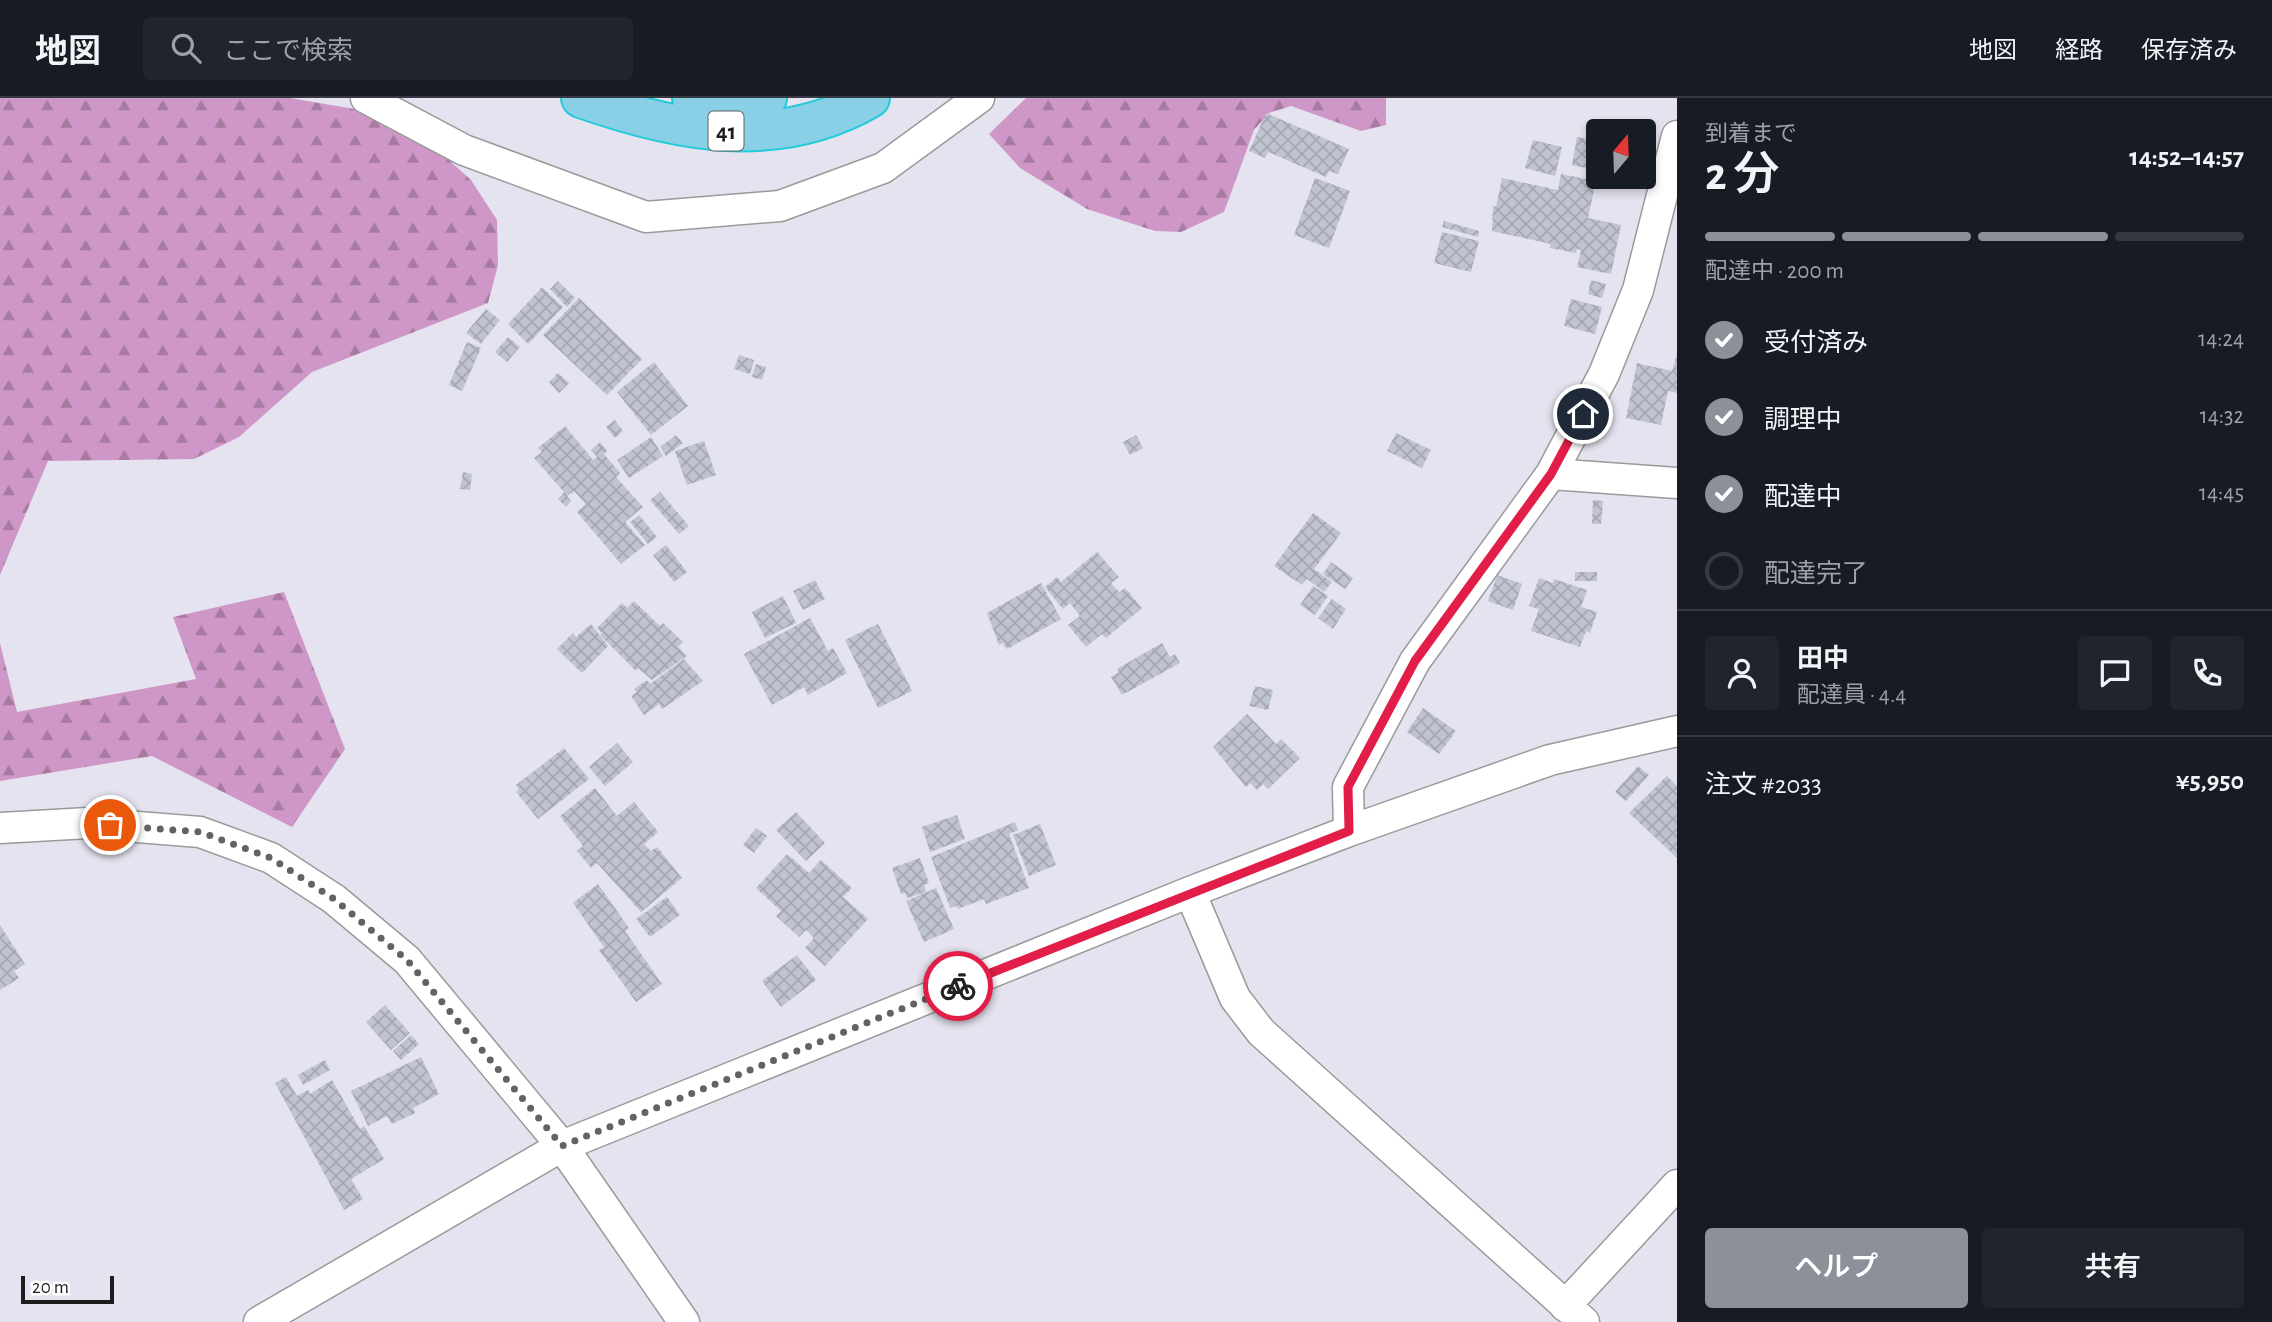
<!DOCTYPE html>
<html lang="ja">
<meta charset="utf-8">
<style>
:root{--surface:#171b24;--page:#20242c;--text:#f1f3f6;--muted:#9ea1a6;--line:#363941;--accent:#8c9099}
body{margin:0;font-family:"Alegreya Sans","Noto Sans JP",sans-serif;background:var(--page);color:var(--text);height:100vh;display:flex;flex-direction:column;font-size:26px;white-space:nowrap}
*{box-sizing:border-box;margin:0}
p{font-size:23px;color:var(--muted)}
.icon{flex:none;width:38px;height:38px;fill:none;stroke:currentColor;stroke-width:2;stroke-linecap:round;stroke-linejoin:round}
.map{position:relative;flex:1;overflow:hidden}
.drawer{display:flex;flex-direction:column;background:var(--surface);width:595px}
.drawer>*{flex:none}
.needle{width:46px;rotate:19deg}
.fabs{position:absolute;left:1586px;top:21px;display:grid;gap:14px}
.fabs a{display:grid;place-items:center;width:70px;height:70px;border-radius:7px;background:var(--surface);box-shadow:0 4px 10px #0003;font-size:35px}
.scale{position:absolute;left:21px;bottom:18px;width:93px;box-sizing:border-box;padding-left:7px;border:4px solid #1d1d1d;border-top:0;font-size:19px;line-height:24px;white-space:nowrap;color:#1d1d1d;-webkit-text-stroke:5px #fff;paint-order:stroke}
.pin{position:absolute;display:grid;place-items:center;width:60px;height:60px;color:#fff;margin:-30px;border:4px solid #fff;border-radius:50%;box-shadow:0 2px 7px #0007}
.courier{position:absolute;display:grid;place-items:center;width:70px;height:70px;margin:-35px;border:5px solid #e11d48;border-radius:50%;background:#fff;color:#222;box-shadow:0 2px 9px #0007}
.summary em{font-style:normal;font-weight:600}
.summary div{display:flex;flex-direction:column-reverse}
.summary{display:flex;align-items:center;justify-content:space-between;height:119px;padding:0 28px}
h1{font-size:46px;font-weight:600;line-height:52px}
.bar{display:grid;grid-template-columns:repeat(4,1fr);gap:10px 7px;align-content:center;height:84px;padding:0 28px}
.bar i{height:9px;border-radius:5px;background:var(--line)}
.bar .selected{background:var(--accent)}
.bar p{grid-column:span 4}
.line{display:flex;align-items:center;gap:18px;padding:0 28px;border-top:2px solid var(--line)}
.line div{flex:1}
.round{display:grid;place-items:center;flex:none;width:74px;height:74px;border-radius:7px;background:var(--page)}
ol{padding:0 28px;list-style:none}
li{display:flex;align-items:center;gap:21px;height:77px}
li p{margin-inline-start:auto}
li .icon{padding:7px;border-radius:50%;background:var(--accent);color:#fff;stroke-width:4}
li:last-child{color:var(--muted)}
li i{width:38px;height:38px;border:4px solid var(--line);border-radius:50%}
.action{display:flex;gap:14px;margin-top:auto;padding:14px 28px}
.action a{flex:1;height:80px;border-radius:7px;background:var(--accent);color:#fff;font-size:28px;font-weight:600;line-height:80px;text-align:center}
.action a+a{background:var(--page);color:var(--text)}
header{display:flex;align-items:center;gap:42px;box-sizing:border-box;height:98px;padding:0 35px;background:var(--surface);border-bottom:2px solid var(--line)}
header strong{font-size:33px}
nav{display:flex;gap:38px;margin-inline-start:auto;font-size:24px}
.search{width:490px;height:63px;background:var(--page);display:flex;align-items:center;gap:18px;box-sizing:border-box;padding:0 24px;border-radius:7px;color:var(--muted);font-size:26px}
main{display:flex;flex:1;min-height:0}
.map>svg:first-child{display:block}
.forest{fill:url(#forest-firs)}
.building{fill:url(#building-cross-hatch)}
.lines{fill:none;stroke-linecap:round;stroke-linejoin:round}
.minor-casing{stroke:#9a9a9a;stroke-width:33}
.highway-casing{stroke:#22cbda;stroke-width:42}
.minor{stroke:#fff;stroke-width:30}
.highway{stroke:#89d0e7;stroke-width:38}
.done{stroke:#636266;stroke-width:7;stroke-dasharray:0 12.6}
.route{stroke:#e11d48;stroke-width:9}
.labels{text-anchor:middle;stroke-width:6;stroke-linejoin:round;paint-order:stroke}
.shield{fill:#fff;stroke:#616161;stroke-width:2}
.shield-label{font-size:23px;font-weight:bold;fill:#1d1d1d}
</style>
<header>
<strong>地図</strong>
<div class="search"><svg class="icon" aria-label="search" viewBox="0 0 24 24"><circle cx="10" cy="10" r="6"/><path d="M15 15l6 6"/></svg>ここで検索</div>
<nav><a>地図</a><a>経路</a><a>保存済み</a></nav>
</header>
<main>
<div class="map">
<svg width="1677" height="1224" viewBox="0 0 1677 1224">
<defs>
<pattern id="forest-firs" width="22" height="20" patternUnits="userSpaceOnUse" patternTransform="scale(1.75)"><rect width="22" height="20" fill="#ce97c7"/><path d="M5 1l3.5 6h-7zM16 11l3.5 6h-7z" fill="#a77ba1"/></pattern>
<pattern id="building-cross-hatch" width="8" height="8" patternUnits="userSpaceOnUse" patternTransform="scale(1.75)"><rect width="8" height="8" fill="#c0c3d1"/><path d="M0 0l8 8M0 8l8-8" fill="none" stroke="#a5a7b3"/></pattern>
</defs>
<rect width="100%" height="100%" fill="#e4e3ef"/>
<!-- forest -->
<path class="forest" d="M0 0H290L366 13 411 28 471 82 497 122 498 167 488 205 312 274 239 339 194 361 48 363 0 477Z
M1026 0H1386V27L1361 33 1291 8 1269 15 1254 32 1224 114 1181 134 1155 133 1087 111 1020 70 989 36Z
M284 494 345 651 292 729 152 658 0 683V545L17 614 196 581 173 519Z"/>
<!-- building -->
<path class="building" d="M1266 15 1349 51 1338 76 1329 73 1326 79 1268 54 1265 60 1249 53Z
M1577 39 1598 43 1596 72 1572 67Z
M1533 42 1562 49 1555 78 1525 70Z
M1561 76 1596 83 1588 120 1621 127 1611 176 1577 169 1581 152 1577 151 1576 155 1550 150 1551 146 1492 133 1493 108 1496 109 1502 80 1558 92Z
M1315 80 1350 93 1329 150 1294 137Z
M1444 123 1479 133 1478 139 1442 129Z
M1442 134 1479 143 1471 174 1434 165Z
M1591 182 1606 186 1602 200 1588 196Z
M558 183 575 200 567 209 550 191Z
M542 189 563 209 528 246 508 226Z
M579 200 642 261 607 297 543 237Z
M1571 201 1602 209 1595 236 1564 228Z
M486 211 500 222 481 246 466 235Z
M508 239 520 249 507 264 495 254Z
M467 244 481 250 462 293 449 287Z
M1677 255V295L1668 293 1661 327 1626 320 1637 265 1672 273Z
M739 257 754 262 750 276 734 271Z
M654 264 688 308 651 337 617 294Z
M756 266 766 269 762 282 752 279Z
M558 275 569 285 559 295 549 284Z
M615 322 623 333 615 340 606 329Z
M565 328 593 362 597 359 591 352 600 344 607 353 604 356 620 375 616 379 643 409 625 424 645 447 621 466 577 414 586 406 574 393 567 398 571 403 566 409 558 401 564 394 534 360 542 354 538 350Z
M1396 335 1431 352 1422 370 1387 353Z
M676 337 683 345 666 358 660 349Z
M1136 337 1143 350 1130 357 1123 344Z
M651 339 663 358 629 380 617 362Z
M704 343 716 377 687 387 675 353Z
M463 374 472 376 470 392 460 391Z
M660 394 689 428 679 436 650 402Z
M1593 402 1603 403 1601 426H1592Z
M1313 415 1341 435 1314 471 1332 484 1324 494 1307 481 1302 487 1274 468Z
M639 417 657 439 648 446 630 424Z
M666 447 687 474 674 484 653 457Z
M1097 454 1119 479 1111 485 1119 494 1125 490 1142 510 1106 540 1102 536 1086 549 1068 527 1080 518 1070 505 1063 511 1045 489 1057 479 1061 484Z
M1331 464 1353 480 1345 491 1323 476Z
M1575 474H1597V483H1575Z
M1497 477 1522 486 1513 512 1488 503Z
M1539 480 1553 485 1554 481 1587 492 1581 509 1597 514 1590 535 1586 533 1580 549 1531 533 1539 511 1529 508Z
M815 482 825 501 803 512 793 493Z
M1041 485 1061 521 1007 551 1003 545 999 547 987 515Z
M1313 488 1328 498 1315 517 1300 507Z
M783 498 796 525 765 540 752 514Z
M1332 501 1346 511 1333 531 1318 520Z
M634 503 660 528 663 525 683 544 678 549 687 558 652 582 638 570 636 573 600 537 602 535 597 530 622 505 627 510Z
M810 520 828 553 833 550 847 575 808 597 804 589 772 607 744 556Z
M591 526 608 548 582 575 557 551 573 535 576 539Z
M878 526 912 593 878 610 845 542Z
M1162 545 1170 559 1175 556 1180 565 1122 597 1111 579 1119 574 1117 571Z
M684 561 703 583 662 611 659 606 644 617 631 598 637 594 634 591 647 582 650 586Z
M1255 588 1273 592 1268 612 1249 608Z
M1423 610 1456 633 1439 656 1407 634Z
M1247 616 1276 646 1281 641 1300 660 1268 691 1263 686 1257 692 1250 685 1246 689 1213 649Z
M617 645 633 664 605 688 589 669Z
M564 650 589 681 538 721 516 694 519 691 516 687Z
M1638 668 1649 677 1626 703 1615 694Z
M1667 678 1677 688V760L1629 715Z
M595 690 617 718 634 704 658 734 644 746 651 753 657 749 682 780 641 814 597 765 591 770 577 753 583 748 560 718Z
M796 714 825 745 806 763 776 732Z
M957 717 965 741 930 754 922 729Z
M1015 724 1018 732 1009 736 1029 790 986 806 984 801 958 811 957 808 950 810 931 759Z
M1040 726 1056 767 1029 778 1013 737Z
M756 730 767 738 754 755 743 747Z
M787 756 809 775 821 762 852 790 843 799 868 821 825 868 805 850 814 840 806 832 799 839 776 818 781 813 756 790Z
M920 760 929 785 924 787 926 794 907 800 905 795 901 796 892 770Z
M598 786 629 830 625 833 662 886 636 904 599 852 604 849 573 805Z
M936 790 954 831 924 844 906 803Z
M667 799 680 817 650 839 636 821Z
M0 827 25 866 14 873 19 880 0 892Z
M797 857 816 882 781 909 762 883Z
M385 907 410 935 391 952 366 924Z
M411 937 419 946 401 962 393 953Z
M421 959 439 996 413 1010 415 1015 392 1026 387 1018 368 1028 351 993Z
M325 962 330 972 303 987 298 977Z
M286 979 297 998 308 992 310 996 332 982 360 1031 364 1028 384 1061 351 1081 363 1101 344 1112 275 985Z"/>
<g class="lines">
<!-- minor casing -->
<g class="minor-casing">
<path id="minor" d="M366 0 464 52 646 119 780 108 883 70 979 0
M1551 376 1677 385
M0 730 88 725 200 734 271 760 334 801 407 862 562 1048 684 1224
M1349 733 1348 689 1415 563 1551 376 1604 276 1638 192 1677 38
M1190 794 1235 900 1261 934 1584 1224
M1565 1208 1677 1087
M259 1224 562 1048 1190 794 1349 733 1550 662 1677 633"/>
</g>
<!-- highway casing -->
<g class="highway-casing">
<path id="highway" d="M581 0C677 34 777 54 870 0
M692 0 754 3 767 0"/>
</g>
<!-- minor -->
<use href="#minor" class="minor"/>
<!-- highway -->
<use href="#highway" class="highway"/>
</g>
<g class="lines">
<!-- done -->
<path class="done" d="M110 727 200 734 271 760 334 801 407 862 562 1048 958 888"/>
<!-- route -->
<path class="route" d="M958 888 1349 733 1348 689 1415 563 1551 376 1583 316"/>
</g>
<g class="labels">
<!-- shield labels -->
<rect class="shield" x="708.5" y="13.5" width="35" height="39" rx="5"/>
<g class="shield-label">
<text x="726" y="41">41</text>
</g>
</g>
</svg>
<div class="fabs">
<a><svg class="needle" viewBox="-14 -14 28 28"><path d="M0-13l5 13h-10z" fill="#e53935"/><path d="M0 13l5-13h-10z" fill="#9ea1a6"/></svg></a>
</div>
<div class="scale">20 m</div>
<div class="pin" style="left:110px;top:727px;background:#ea580c"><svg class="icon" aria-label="bag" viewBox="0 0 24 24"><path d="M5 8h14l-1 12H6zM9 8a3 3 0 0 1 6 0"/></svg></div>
<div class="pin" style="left:1583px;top:316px;background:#1f2937"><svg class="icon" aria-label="home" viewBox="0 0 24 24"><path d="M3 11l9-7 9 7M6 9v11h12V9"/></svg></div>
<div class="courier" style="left:958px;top:888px"><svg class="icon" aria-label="bike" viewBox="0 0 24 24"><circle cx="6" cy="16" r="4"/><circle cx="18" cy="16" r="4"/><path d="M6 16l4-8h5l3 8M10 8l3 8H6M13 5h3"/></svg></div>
</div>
<section class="drawer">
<div class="summary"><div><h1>2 分</h1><p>到着まで</p></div><em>14:52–14:57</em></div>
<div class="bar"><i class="selected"></i><i class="selected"></i><i class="selected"></i><i></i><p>配達中 · 200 m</p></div>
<ol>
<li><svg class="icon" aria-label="check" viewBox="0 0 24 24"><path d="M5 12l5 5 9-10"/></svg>受付済み<p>14:24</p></li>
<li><svg class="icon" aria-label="check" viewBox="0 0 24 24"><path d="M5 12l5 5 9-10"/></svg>調理中<p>14:32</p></li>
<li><svg class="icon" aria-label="check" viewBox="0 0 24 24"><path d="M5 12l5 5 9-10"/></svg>配達中<p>14:45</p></li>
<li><i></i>配達完了</li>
</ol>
<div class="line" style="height:126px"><a class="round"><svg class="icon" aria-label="person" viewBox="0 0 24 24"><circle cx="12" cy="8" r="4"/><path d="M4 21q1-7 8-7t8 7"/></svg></a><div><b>田中</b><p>配達員 · 4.4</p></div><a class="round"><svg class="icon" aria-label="chat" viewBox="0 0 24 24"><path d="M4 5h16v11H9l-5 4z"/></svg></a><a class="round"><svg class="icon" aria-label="phone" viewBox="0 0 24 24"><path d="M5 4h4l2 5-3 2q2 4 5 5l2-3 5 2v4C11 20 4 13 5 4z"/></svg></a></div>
<div class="line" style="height:91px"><div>注文 #2033</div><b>¥5,950</b></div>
<div class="action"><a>ヘルプ</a><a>共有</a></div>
</section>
</main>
